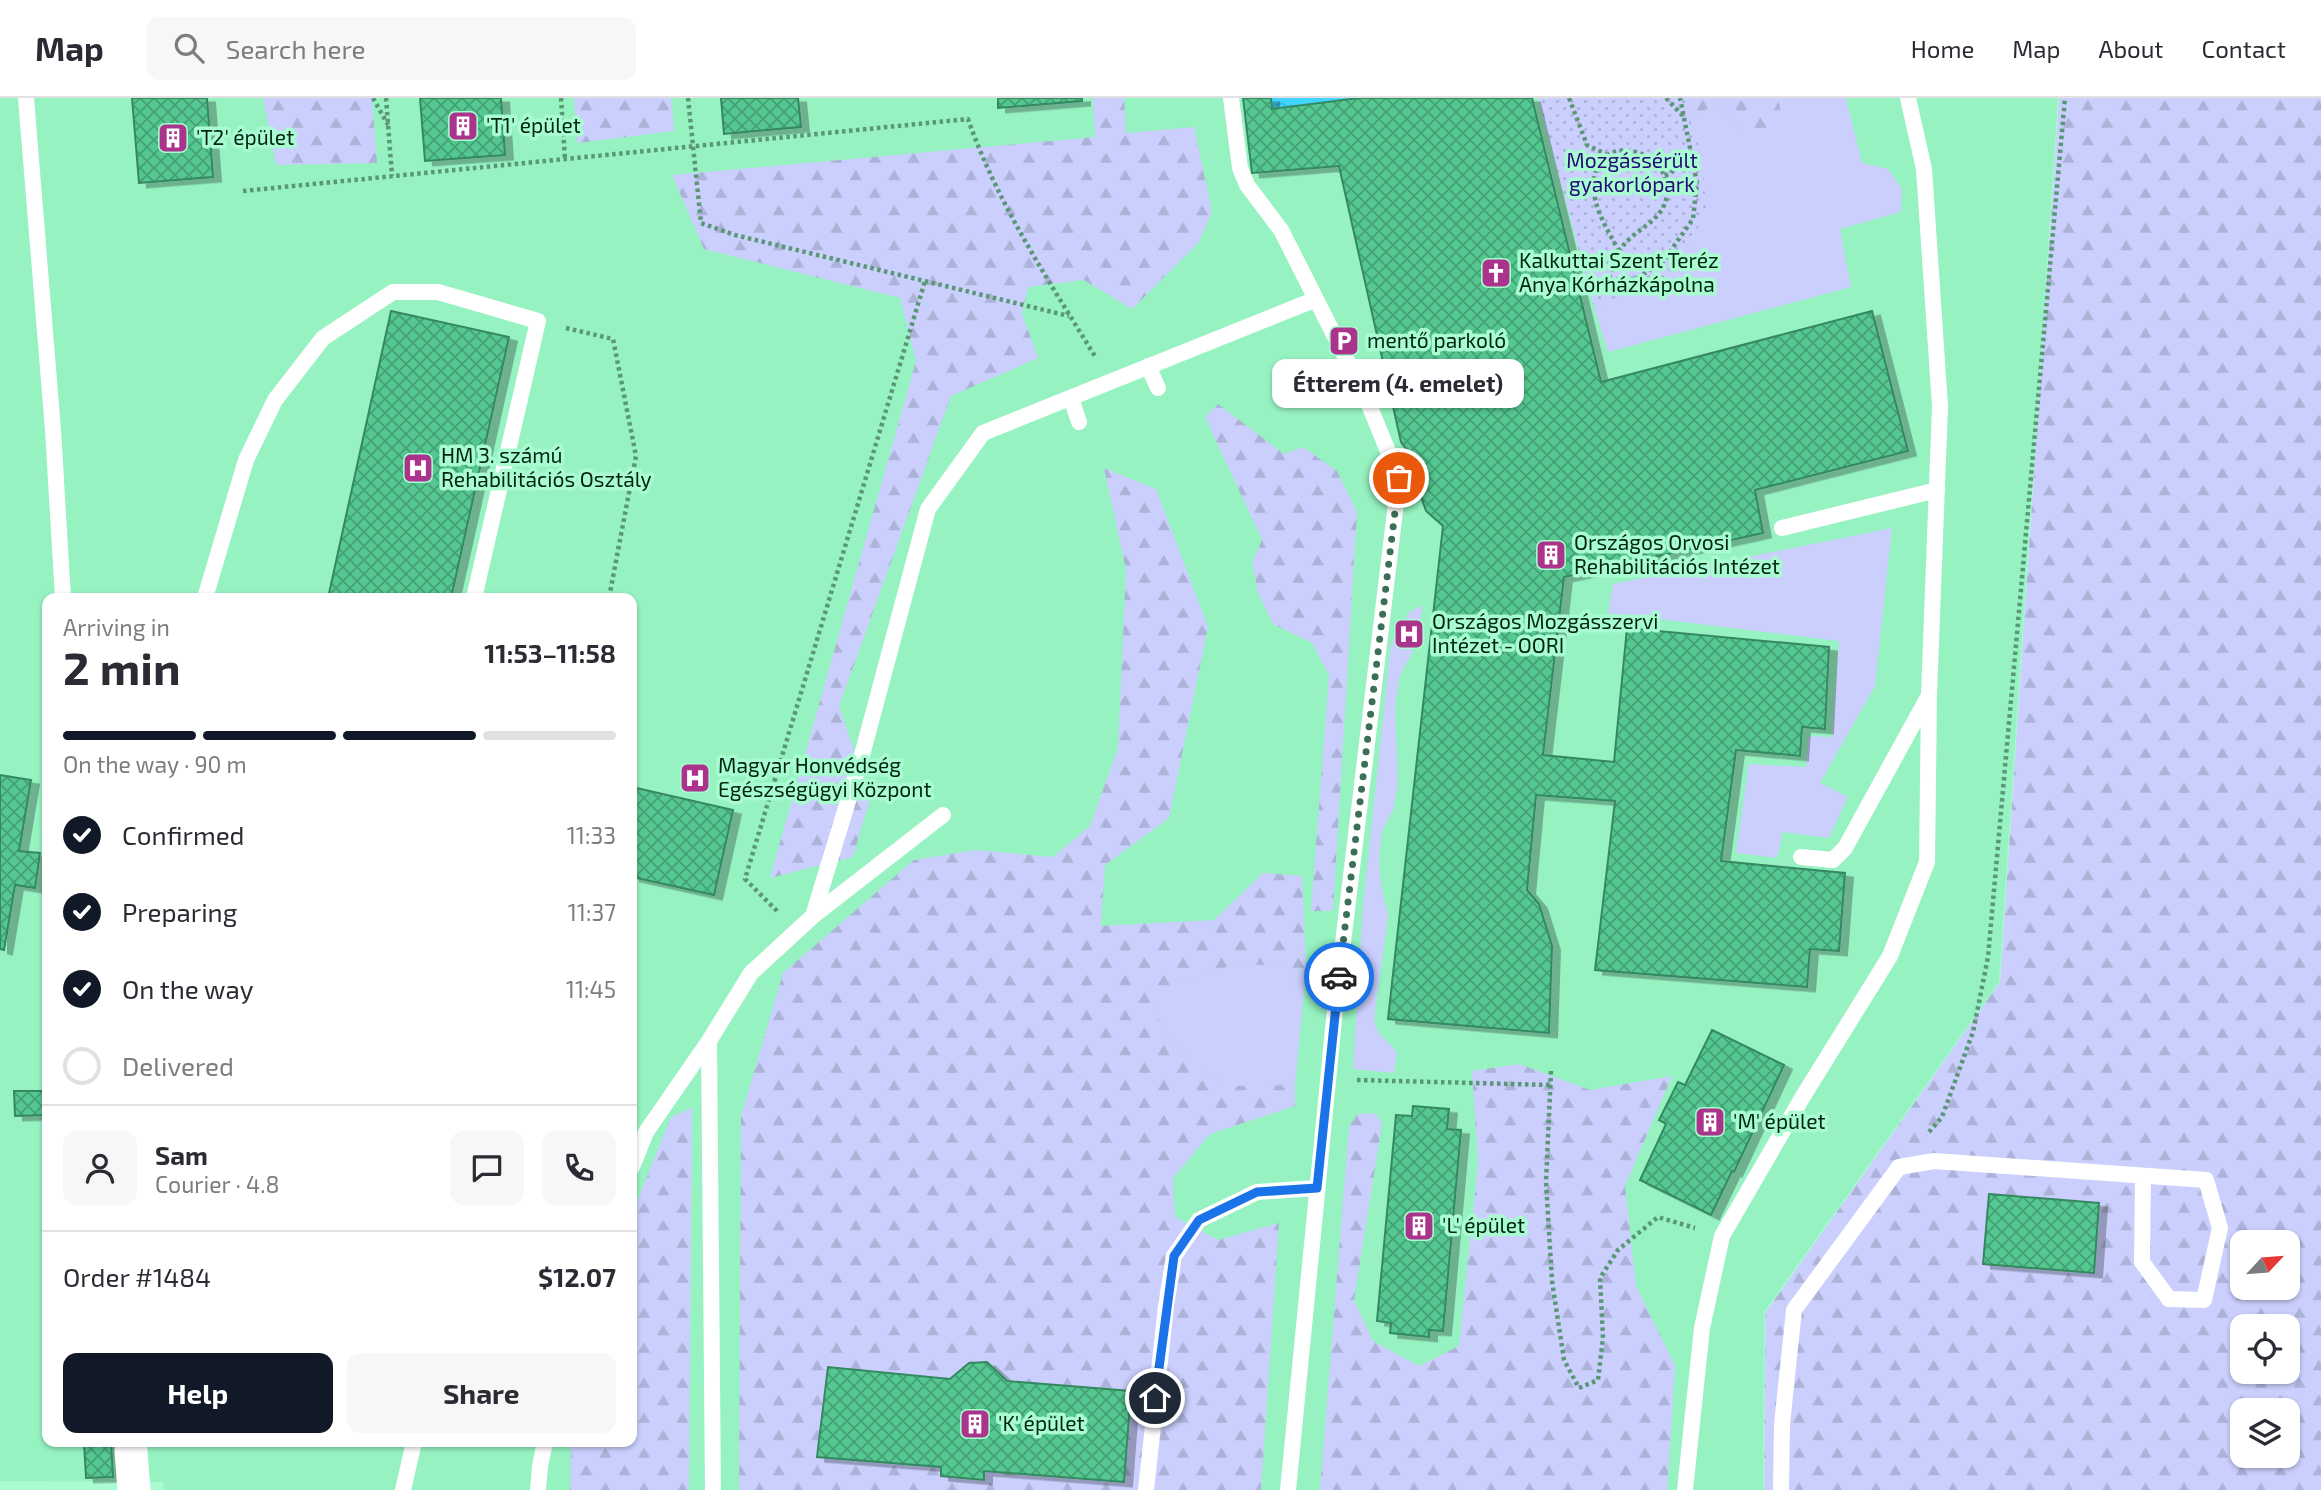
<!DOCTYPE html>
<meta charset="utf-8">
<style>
:root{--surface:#fff;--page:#f7f7f7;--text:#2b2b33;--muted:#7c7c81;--line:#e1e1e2;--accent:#111827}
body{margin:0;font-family:"Exo 2",sans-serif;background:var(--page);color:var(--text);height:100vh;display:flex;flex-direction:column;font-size:26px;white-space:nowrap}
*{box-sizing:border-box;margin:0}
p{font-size:23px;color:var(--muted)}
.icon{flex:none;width:38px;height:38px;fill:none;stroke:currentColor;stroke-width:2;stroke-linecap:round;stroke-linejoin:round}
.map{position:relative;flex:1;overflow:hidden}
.details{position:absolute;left:42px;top:495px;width:595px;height:854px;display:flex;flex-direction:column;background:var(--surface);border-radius:14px;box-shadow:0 2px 5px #0004}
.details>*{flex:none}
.needle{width:46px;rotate:64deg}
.tools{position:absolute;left:2230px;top:1132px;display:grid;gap:14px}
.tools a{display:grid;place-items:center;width:70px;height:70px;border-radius:14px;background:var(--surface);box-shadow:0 2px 5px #0004;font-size:35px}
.pin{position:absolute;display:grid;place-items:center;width:60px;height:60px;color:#fff;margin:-30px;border:4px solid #fff;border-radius:50%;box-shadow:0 2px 7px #0007}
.courier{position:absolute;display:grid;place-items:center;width:70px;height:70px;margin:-35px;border:5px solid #1a73e8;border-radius:50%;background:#fff;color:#222;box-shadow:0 2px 9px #0007}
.bubble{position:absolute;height:49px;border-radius:14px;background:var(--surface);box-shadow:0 2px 5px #0004;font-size:23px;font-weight:700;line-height:49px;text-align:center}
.overview em{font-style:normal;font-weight:700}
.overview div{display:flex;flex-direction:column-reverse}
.overview{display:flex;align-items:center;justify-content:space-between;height:119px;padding:0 21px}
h1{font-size:46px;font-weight:700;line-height:52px}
.bar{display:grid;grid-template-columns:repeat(4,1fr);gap:10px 7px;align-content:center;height:84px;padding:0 21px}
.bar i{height:9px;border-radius:5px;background:var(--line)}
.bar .selected{background:var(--accent)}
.bar p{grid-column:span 4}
.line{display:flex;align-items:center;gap:18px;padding:0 21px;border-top:2px solid var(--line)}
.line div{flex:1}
.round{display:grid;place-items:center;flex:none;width:74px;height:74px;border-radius:14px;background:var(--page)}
ol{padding:0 21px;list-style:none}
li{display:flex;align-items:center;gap:21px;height:77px}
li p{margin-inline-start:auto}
li .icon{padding:7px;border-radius:50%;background:var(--accent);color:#fff;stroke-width:4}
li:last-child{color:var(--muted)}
li i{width:38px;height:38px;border:4px solid var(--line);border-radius:50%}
.cta{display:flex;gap:14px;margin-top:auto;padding:14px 21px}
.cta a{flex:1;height:80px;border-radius:14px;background:var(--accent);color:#fff;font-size:28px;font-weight:700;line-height:80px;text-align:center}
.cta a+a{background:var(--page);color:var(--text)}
header{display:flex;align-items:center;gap:42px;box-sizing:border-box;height:98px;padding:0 35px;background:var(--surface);border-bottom:2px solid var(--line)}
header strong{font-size:33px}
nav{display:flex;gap:38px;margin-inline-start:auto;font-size:24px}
.search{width:490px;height:63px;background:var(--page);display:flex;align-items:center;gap:18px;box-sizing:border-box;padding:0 24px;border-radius:14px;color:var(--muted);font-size:26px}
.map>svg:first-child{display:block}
.built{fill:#96f2c1;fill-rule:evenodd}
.green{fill:#cacffd}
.forest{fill:url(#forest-firs);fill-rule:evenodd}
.park{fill:url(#park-dots)}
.water{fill:url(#water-ripples)}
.building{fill:url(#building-cross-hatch);stroke:#348861;stroke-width:2;filter:url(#shadow)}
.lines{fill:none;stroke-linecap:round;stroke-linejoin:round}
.path{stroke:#5a9777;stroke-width:4.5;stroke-dasharray:3.5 3.5;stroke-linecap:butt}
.lane{stroke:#fff;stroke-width:16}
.street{stroke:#fff;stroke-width:33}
.done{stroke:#3c7056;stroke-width:7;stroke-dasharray:0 12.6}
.route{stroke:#1a73e8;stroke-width:9}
.labels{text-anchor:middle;stroke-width:7;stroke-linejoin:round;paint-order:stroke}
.poi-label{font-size:21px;fill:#022515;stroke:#a8fccf;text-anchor:start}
.park-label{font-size:21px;fill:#250b78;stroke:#a8fccf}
</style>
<header>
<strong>Map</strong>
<div class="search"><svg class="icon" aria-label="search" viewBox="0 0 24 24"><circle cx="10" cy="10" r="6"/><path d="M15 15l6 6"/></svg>Search here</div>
<nav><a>Home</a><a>Map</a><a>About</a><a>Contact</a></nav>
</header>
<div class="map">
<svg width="2321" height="1392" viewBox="0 0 2321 1392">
<defs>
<pattern id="forest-firs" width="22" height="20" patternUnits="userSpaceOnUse" patternTransform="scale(1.75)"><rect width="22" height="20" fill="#cacffd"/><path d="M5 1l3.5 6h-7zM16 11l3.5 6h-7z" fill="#acb2d8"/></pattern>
<pattern id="park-dots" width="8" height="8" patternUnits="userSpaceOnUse" patternTransform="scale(1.75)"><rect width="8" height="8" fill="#cacffd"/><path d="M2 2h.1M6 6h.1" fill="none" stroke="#acb2d8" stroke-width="1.8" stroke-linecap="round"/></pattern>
<pattern id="water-ripples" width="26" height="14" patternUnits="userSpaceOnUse" patternTransform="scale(1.75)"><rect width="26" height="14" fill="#40d5fd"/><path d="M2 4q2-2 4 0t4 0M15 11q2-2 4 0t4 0" fill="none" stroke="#37b7d8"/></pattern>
<pattern id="building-cross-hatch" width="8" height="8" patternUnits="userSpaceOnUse" patternTransform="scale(1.75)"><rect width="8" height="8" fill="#54c790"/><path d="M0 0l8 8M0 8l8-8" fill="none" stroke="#43a174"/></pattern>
<filter id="shadow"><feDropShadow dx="8" dy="4.5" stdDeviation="0" flood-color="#0004"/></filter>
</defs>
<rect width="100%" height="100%" fill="#a8fccf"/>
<!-- built -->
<path class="built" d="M0 0H2058L1999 884 1764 1214 1763 1392H164L163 1384 0 1383ZM47 500H632V1344H47Z"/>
<!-- green -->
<path class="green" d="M1775 0H1846L1862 65 1888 71 1902 91 1901 114 1840 131 1851 189 1608 254 1594 209 1645 189 1670 176 1702 58 1689 18 1701 15 1714 7 1723 12 1741 32 1779 4Z
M1892 430 1875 588 1820 685 1848 699 1829 740 1783 734 1777 760 1736 755 1749 666 1806 669 1809 638 1832 639 1839 543 1608 515 1613 486Z
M1423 508 1412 555 1400 577 1395 607 1398 685 1393 712 1382 733 1379 761 1381 787 1388 817 1374 921 1378 934 1397 954 1394 975 1353 971 1363 809 1391 545 1410 513Z
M1239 865 1306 871 1295 987 1230 989 1166 940 1149 894Z"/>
<!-- forest -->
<path class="forest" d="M263 0H372L377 65 276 67Z
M574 0H671L674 33 577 45Z
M1093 0H1124L1126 35 1194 29 1212 114 1199 144 1132 211 1084 182 1028 189 1022 216 1038 260 951 298 839 608 870 700 853 759 770 780 916 263 900 200 704 151 672 77 1095 39Z
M1686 0H1775L1779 4 1781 16 1778 30 1759 40 1741 32 1723 12 1714 7 1701 15 1689 18Z
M2059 0H2321V1392H1764L1765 1215 2000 884ZM2242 1144H2287V1190H2242ZM2242 1228H2287V1274H2242ZM2242 1312H2287V1358H2242Z
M1218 306 1284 356 1303 349 1337 373 1357 414 1333 813H1311L1329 577 1312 545 1273 526 1258 495 1252 464 1262 442 1205 319Z
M1104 370 1156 391 1208 529 1169 720 1105 767 1101 828 1214 822 1263 775 1302 778 1306 871 1239 865 1149 894 1166 940 1230 988 1295 987V1008L1210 1036 1173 1080 1175 1119 1218 1142 1279 1125 1261 1392H739L741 1018 783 875 914 762 975 752 1053 759 1090 728 1118 650 1126 472Z
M1519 966 1590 992 1672 978 1625 1088 1636 1188 1675 1268 1667 1392H1320L1349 1028 1358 1016 1375 1015 1382 1025 1354 1202 1373 1243 1419 1268 1459 1248 1478 1066 1472 973Z
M692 1010 689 1392H570L571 1344H632V1116L671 1019Z"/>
<!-- park -->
<path class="park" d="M1538 0H1686L1689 18 1702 58 1706 109 1690 149 1670 176 1645 189 1594 209Z"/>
<!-- water -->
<path class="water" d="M1271 0H1359L1272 11Z"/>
<!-- building -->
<path class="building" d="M132 0H207L213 79 139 85Z
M420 0H501L505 57 425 63Z
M721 0H798L801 29 724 36Z
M998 0H1082V3L998 10Z
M1243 0H1271L1272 11 1359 0H1532L1601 284 1872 213 1908 353 1755 392 1763 435 1564 479 1543 657 1614 664 1627 530 1829 549 1825 631 1802 629 1800 658 1736 652 1721 763 1845 775 1839 853 1810 851 1807 889 1595 872 1615 703 1536 697 1527 792 1539 806 1552 848 1549 935 1388 921 1443 428 1426 413 1419 393 1422 372 1401 344 1339 68 1252 75Z
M391 213 509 239 451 500H328Z
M0 677 31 682 19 753 40 755 35 790 15 787 4 852 0 851Z
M632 689 733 712 714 797 632 779Z
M1712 932 1784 967 1734 1074 1732 1073 1711 1117 1640 1082 1666 1026 1659 1022 1678 984 1685 987Z
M14 993H47V1017L15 1018Z
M1413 1008 1449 1011 1447 1031 1461 1032 1443 1233 1429 1232V1239L1390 1235 1391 1225 1377 1223 1396 1017 1412 1018Z
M1989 1096 2099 1105 2094 1175 1983 1166Z
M987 1264 1007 1283 1131 1293 1124 1384 984 1373V1382L941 1378V1369L817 1359 828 1269 950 1281 969 1265Z
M111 1344 113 1379 86 1380 84 1345Z"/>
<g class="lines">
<!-- path -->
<path class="path" d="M373 0 388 27
M386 0 392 78
M561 0 565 61
M688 0 701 125 735 137 1069 218
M1569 0 1587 47 1608 57
M1666 0 1684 19
M1665 78 1692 61
M243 93 968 21C998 107 1049 183 1096 260
M1619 153C1607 131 1586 99 1596 72 1609 34 1673 56 1667 97 1663 125 1634 130 1620 152 1615 161 1612 173 1608 182L1635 181 1662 165 1693 121 1697 85 1680 0
M566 230 613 241 636 358 609 500
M777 813 745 781 925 183
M1551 973 1546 1084 1552 1183 1564 1262 1579 1290 1598 1282 1603 1240 1600 1180 1618 1152 1658 1119 1695 1130
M1357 982 1551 987
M1929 1034 1942 1019 1973 934 1988 859 2065 0"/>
<!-- lane -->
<path class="lane" d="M26 0 53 332 63 500
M1231 0 1240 70 1247 87 1281 132 1367 302 1399 380 1335 911 1288 1392
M1148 268 1158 290
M1071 300 1079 324
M1782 430 1937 392
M205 500 246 362 275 302 323 240 393 194H438L538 223 474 500
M1801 759 1833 762 1845 750 1928 599
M813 818 943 717
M632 1069 646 1034 709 943
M403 1392 414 1344
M538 1392 540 1368 545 1344
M713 1392 709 943 751 875 813 818 862 657 928 411 983 335 1314 202
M1146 1392 1166 1208 1174 1158 1199 1122 1257 1094 1317 1090
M1685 1392 1702 1230 1722 1138 1802 1000 1890 858 1927 764 1929 597 1940 308 1924 71 1908 0
M1781 1392 1782 1326 1794 1212 1899 1069 1934 1063 2206 1082 2220 1130 2204 1202 2169 1201 2142 1164 2143 1078"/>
<!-- street -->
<path class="street" d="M131 1353 134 1392"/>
</g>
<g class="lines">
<!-- done -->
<path class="done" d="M1339 879 1399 380"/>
<!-- route -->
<path class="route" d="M1155 1300 1174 1158 1199 1122 1257 1094 1317 1090 1339 879"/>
</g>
<!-- icons -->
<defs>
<g id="building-square" transform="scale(1.575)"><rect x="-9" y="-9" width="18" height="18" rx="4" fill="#aa348b" stroke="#a8fccf"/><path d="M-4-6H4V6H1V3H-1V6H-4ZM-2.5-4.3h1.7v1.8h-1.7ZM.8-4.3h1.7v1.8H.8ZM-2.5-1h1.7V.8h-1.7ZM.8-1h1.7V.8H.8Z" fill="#fff"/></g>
<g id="church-square" transform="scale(1.575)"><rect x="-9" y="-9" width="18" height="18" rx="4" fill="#aa348b" stroke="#a8fccf"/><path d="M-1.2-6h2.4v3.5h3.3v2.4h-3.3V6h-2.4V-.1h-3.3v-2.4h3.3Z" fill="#fff"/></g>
<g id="parking-square" transform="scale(1.575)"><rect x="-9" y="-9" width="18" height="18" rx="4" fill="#aa348b" stroke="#a8fccf"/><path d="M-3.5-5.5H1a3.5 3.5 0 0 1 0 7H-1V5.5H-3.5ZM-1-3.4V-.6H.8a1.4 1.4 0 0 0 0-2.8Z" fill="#fff"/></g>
<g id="hospital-square" transform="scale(1.575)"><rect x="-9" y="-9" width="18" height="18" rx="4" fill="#aa348b" stroke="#a8fccf"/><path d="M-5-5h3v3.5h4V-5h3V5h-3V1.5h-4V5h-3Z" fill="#fff"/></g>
</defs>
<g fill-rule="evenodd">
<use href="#building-square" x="463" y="28"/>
<use href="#building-square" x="173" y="40"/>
<use href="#church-square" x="1496" y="175"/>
<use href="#parking-square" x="1344" y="243"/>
<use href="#hospital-square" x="418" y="370"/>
<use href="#building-square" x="1551" y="457"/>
<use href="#hospital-square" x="1409" y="536"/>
<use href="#hospital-square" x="695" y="680"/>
<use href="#building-square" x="1710" y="1024"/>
<use href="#building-square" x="1419" y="1128"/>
<use href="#building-square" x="975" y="1326"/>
</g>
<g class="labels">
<!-- poi labels -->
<g class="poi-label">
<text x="486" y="35">'T1' épület</text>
<text x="196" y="47">'T2' épület</text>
<text x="1519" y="170">Kalkuttai Szent Teréz<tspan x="1519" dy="24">Anya Kórházkápolna</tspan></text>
<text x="1367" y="250">mentő parkoló</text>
<text x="441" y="365">HM 3. számú<tspan x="441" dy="24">Rehabilitációs Osztály</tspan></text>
<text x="1574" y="452">Országos Orvosi<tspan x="1574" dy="24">Rehabilitációs Intézet</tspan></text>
<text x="1432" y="531">Országos Mozgásszervi<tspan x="1432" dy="24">Intézet - OORI</tspan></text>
<text x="718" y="675">Magyar Honvédség<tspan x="718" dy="24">Egészségügyi Központ</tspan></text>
<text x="1733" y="1031">'M' épület</text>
<text x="1442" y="1135">'L' épület</text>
<text x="998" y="1333">'K' épület</text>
</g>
<!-- park labels -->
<g class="park-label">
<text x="1632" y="70">Mozgássérült<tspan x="1632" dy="24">gyakorlópark</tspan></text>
</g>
</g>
</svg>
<div class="tools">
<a><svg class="needle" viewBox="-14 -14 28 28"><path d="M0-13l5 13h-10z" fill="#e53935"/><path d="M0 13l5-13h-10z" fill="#7c7c81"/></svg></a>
<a><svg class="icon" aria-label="locate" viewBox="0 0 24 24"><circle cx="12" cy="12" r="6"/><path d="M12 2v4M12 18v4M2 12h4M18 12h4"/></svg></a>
<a><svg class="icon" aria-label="layers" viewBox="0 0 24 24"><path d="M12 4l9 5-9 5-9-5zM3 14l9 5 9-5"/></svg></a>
</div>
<div class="pin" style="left:1399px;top:380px;background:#ea580c"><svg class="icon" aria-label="bag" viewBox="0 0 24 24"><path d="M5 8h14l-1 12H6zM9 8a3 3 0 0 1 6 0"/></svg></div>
<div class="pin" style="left:1155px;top:1300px;background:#1f2937"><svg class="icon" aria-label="home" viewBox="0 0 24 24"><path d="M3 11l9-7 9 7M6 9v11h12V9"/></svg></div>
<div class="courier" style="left:1339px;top:879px"><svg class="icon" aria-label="car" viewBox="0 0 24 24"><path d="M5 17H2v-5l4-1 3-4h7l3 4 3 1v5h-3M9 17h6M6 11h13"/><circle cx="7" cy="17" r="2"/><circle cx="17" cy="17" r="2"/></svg></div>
<div class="bubble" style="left:1272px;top:261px;width:252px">Étterem (4. emelet)</div>
<section class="details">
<div class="overview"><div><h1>2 min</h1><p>Arriving in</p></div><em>11:53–11:58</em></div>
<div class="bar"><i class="selected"></i><i class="selected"></i><i class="selected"></i><i></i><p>On the way · 90 m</p></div>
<ol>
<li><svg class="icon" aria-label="check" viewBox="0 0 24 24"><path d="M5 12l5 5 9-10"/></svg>Confirmed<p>11:33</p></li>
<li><svg class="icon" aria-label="check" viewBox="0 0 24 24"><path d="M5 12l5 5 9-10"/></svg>Preparing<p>11:37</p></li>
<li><svg class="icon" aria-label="check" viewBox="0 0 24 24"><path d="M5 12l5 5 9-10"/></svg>On the way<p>11:45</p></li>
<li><i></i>Delivered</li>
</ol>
<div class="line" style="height:126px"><a class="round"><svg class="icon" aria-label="person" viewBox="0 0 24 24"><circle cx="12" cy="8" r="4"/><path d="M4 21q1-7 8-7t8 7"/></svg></a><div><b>Sam</b><p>Courier · 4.8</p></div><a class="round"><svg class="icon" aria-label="chat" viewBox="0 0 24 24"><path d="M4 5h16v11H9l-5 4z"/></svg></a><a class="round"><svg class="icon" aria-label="phone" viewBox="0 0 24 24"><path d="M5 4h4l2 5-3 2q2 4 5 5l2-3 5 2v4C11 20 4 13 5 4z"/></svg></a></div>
<div class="line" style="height:91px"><div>Order #1484</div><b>$12.07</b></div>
<div class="cta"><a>Help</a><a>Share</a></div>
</section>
</div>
